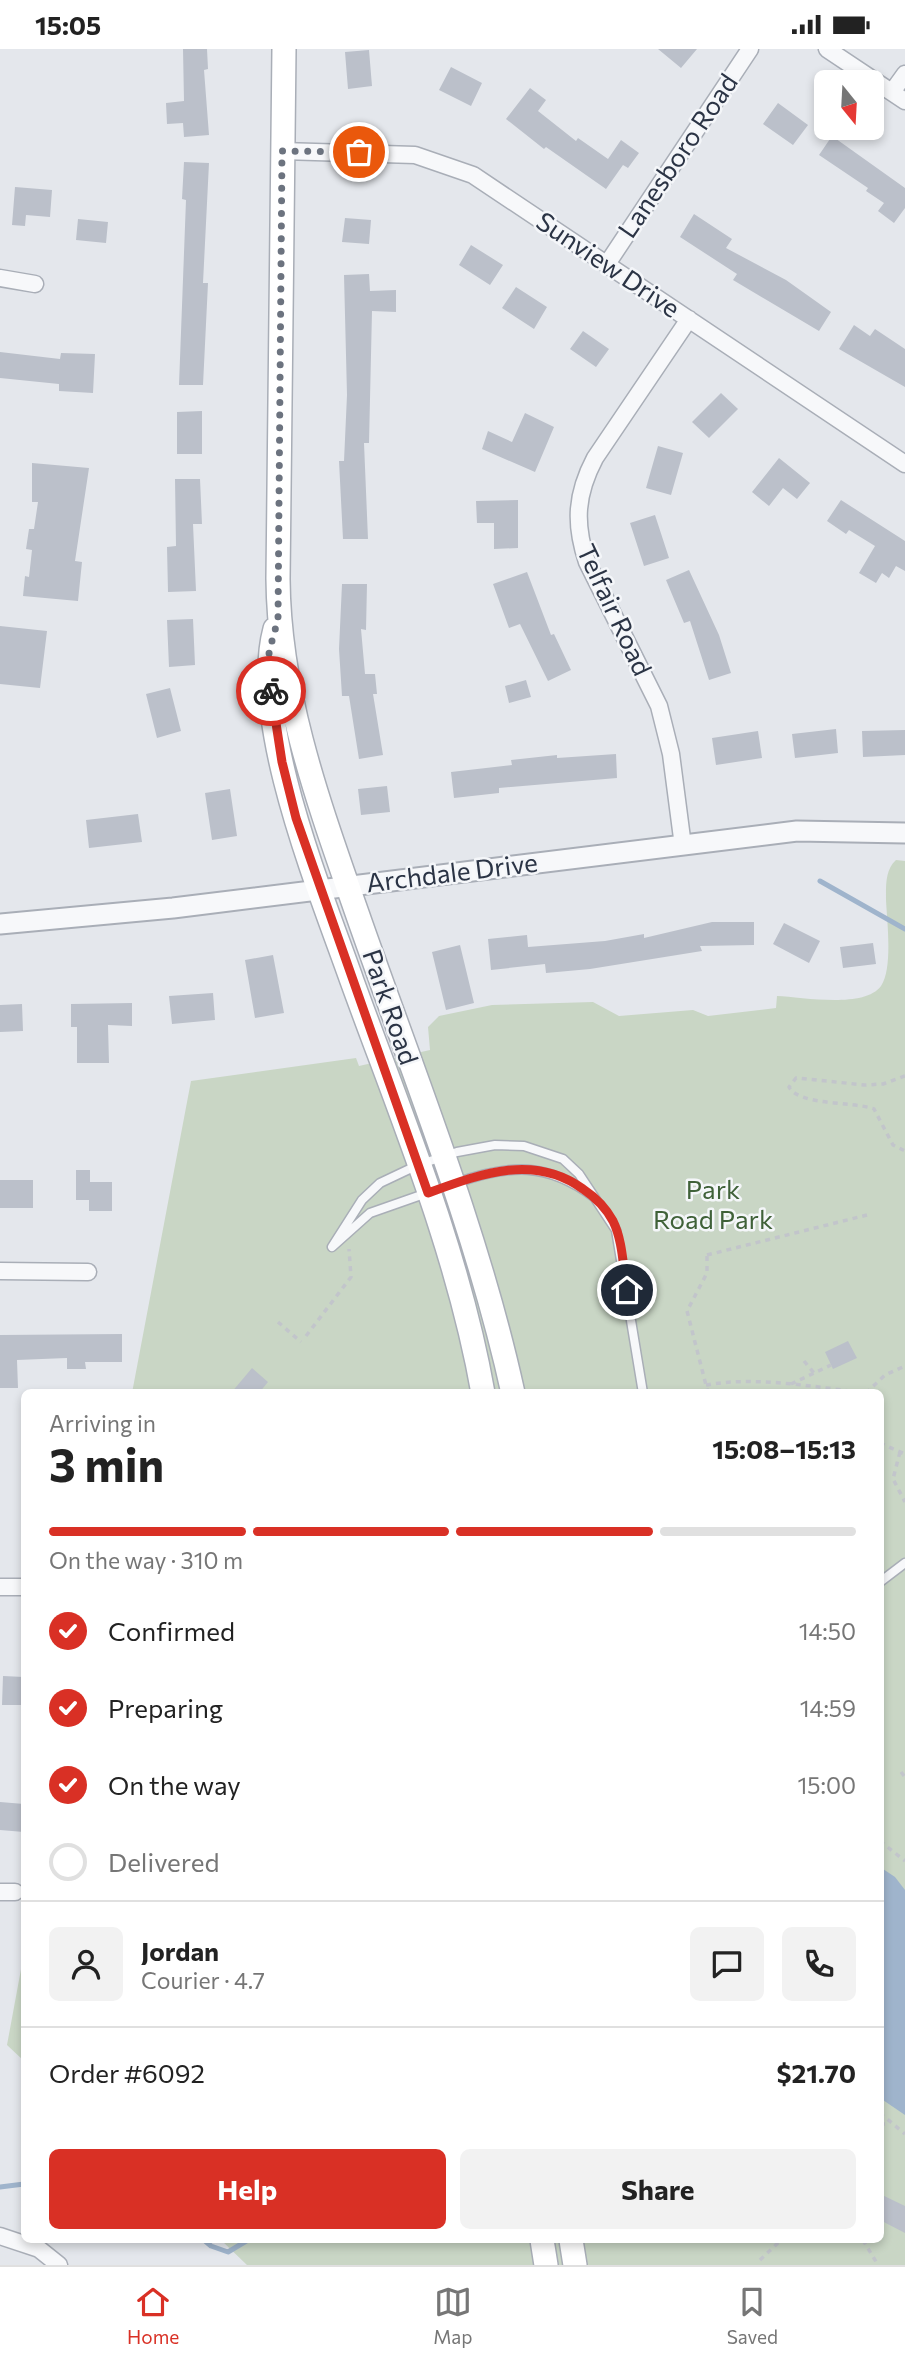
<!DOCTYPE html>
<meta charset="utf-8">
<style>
:root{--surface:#fff;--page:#f2f2f2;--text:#222;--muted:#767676;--line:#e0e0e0;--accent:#d93025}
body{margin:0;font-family:Commissioner,sans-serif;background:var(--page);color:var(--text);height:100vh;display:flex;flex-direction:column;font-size:26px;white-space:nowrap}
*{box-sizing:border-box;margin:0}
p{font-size:23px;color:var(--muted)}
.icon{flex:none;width:38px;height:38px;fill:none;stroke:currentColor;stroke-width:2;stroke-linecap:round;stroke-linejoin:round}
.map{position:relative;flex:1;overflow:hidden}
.drawer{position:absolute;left:21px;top:1340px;width:863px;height:854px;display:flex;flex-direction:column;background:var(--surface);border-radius:10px;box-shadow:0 4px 10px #0003}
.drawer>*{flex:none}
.needle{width:46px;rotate:162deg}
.buttons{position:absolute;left:814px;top:21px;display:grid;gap:14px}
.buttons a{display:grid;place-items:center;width:70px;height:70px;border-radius:10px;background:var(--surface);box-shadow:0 4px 10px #0003;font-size:35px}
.pin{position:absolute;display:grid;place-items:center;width:60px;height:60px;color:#fff;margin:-30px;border:4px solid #fff;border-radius:50%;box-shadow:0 2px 7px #0007}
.courier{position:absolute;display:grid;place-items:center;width:70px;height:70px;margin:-35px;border:5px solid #d93025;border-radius:50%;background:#fff;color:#222;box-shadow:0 2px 9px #0007}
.summary em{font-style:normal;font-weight:700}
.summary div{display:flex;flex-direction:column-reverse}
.summary{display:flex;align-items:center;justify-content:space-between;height:119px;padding:0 28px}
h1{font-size:46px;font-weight:700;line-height:52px}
.bar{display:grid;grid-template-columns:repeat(4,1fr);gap:10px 7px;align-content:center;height:84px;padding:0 28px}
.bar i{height:9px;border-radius:5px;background:var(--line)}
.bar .current{background:var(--accent)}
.bar p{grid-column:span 4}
.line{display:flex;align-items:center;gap:18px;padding:0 28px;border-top:2px solid var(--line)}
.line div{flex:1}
.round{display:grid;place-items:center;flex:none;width:74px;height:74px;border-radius:10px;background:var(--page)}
ol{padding:0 28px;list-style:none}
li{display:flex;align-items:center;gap:21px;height:77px}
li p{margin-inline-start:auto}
li .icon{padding:7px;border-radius:50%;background:var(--accent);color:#fff;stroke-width:4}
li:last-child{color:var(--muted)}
li i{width:38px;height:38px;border:4px solid var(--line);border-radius:50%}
.button{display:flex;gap:14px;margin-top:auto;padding:14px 28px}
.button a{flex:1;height:80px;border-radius:10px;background:var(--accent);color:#fff;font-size:28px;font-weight:700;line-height:80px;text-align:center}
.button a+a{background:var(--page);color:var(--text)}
.status{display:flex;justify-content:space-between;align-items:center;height:49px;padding:0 35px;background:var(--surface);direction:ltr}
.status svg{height:19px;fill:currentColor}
.dock{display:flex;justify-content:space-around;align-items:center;height:98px;border-top:2px solid var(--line);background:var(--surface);font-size:19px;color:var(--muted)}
.dock a{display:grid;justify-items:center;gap:4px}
.dock .current{color:var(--accent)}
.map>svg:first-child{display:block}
.green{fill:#c9d6c5}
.water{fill:#9fb4cc}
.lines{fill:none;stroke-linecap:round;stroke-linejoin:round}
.stream{stroke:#9fb4cc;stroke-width:5}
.building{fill:#bbc0ca}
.service-casing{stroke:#a9aeb7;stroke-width:11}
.minor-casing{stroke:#a9aeb7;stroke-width:19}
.tertiary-casing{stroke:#a9aeb7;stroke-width:23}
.secondary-casing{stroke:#a9aeb7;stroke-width:26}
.path{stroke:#c2c5cb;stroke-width:3.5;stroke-dasharray:5 5;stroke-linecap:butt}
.service{stroke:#f7f8fa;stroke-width:8}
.minor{stroke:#f7f8fa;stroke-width:16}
.tertiary{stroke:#f7f8fa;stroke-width:19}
.secondary{stroke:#fff;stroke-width:23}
.done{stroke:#6c737f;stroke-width:7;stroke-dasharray:0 12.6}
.route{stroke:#d93025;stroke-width:9}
.labels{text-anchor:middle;stroke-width:5;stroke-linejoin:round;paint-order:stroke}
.street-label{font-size:26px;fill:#2b3445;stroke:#f4f6f9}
.park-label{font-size:26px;fill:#3f6138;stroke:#f4f6f9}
</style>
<div class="status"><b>15:05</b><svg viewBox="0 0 49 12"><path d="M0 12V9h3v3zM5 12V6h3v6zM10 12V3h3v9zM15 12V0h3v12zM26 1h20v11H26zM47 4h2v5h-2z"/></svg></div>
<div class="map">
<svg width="905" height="2216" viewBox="0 0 905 2216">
<rect width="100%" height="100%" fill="#e4e7ec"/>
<!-- green -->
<path class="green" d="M896 811 905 812V2216H247L221 2191H880V1344H132L191 1032 356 1009 359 1017 430 1001 428 978 439 967 492 956 593 953 619 967 693 961 708 967 776 959 777 947C802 948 864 960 881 937 893 920 887 872 886 851 886 837 885 821 896 811Z
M24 1904V2012L7 1996Z"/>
<!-- water -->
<path class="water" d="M880 1818 895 1828 905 1841V2066L880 2049Z"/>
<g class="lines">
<!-- stream -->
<path class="stream" d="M820 832 905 880
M0 2138 24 2135
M204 2191 211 2197 228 2203 248 2191"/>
</g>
<!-- building -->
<path class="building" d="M183 0H207L208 20 204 21 209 86 184 88 183 74 167 75 166 54 184 52Z
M658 0H697L681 19Z
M369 1 372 37 348 40 345 3Z
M451 18 482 34 471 57 439 41Z
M530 39 546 51 538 62 576 92 578 89 608 110 621 91 639 104 628 119 623 116 606 140 546 98 544 100 506 70Z
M778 54 808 76 793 96 763 75Z
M832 87 905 139V159L894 174 878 162 884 154 866 142 868 139 819 106Z
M184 113 209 114 203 234H208L203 336H179L186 151 182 150Z
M15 138 52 141 50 168 26 166 25 177 12 176Z
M694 165 732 190 726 199 786 231 831 263 819 282 733 231 737 225 680 188Z
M345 169 371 171 369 195 342 193Z
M78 170 108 173 106 194 76 191Z
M471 196 503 216 490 236 459 216Z
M369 225 370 242 396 241V263L372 262 369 394H364L368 490H343L339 412H344L347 346 344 226Z
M516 238 547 258 534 280 502 259Z
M854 276 870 287 875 280 905 300V338L839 300Z
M583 282 609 300 596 318 570 300Z
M0 303 60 310 61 304 95 305 93 344 59 342V335L0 329Z
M721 344 738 360 709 389 692 373Z
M202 362V405H177V363Z
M525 364 554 378 535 423 482 400 488 382 512 393Z
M658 397 683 404 671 446 646 439Z
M779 409 810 434 797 450 783 439 769 457 752 443Z
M32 414 89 419 75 512 82 513 78 552 23 547 25 527 29 528 32 501 26 500 29 480H34L38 453H32Z
M175 430H200L202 475H193L196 542 168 543 167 498 176 497Z
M518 451V499L494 500V474H477L476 452Z
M841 451 905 492V522L896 517 889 529 882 524 876 534 859 524 875 497 849 481 846 485 827 472Z
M655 466 669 509 644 517 630 474Z
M689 521 719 586 731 624 709 631 690 572 684 574 666 531Z
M527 523 551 586 554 585 571 621 548 632 520 575 509 579 493 535Z
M342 535H367L366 581 361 580 365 625H375L377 645H373L383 706 359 710 349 647H342L339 600Z
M193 570 195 616 169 618 167 571Z
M0 577 47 582 40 639 0 635Z
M526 631 531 648 509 654 505 637Z
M170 639 181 682 157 689 146 645Z
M836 680 838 704 795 709 792 685Z
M905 681V706L863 708 862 682Z
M758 682 762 709 716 716 712 689Z
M616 705 617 729 499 739V744L454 749 451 723 512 716 511 711 557 706V709Z
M387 737 390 763 361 766 358 740Z
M230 740 237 787 212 791 205 744Z
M138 765 142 793 89 799 86 771Z
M712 873H754V896L700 897 702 902 590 920 546 924 545 915 491 921 488 890 527 886 528 898 605 892 644 885V889Z
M784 874 820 892 809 914 773 895Z
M873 894 876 915 843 919 840 898Z
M460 896 474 954 446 961 432 903Z
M273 906 284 964 255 969 245 911Z
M213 944 215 971 172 975 169 947Z
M132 954V977L108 976 109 1014H77V978H71V955Z
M22 955 23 982 0 983V956Z
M76 1121H90V1133H112V1162H89V1151H76Z
M0 1131H33V1159H0Z
M122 1285V1313H85L86 1320H67V1309L17 1311 18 1339H0V1286Z
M848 1292 857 1309 833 1320 825 1303Z
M252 1319 268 1333 259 1344H231Z
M3 1627 24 1628V1656H2Z
M0 1753 24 1755V1783L0 1781Z
M880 2145 905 2157V2184L880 2171Z"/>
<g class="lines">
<!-- service casing -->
<g class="service-casing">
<path id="service" d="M456 1134C510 1115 547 1113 594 1148
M427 1144 370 1164 332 1198 362 1151 380 1134 418 1116 457 1103 495 1096 524 1097 563 1110 579 1125 616 1181 643 1344
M880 1533 905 1514"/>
</g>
<!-- minor casing -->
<g class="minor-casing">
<path id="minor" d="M827 0 905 52
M892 43 905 25
M282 102 415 106 473 126 905 415
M607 215 750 0
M0 229 35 235
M683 797 671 705 659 657 587 513C574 474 576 445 595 409L689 270
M0 1222 88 1223
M0 1538H24
M0 1843H15
M0 2187 39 2200 59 2216"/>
</g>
<!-- tertiary casing -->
<g class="tertiary-casing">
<path id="tertiary" d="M0 875 173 859 797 782 905 784"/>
</g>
<!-- secondary casing -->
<g class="secondary-casing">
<path id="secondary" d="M284 0 278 530C279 647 319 755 357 864 412 1022 477 1180 513 1344
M275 580C250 673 320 841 352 932 401 1067 458 1202 483 1344
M542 2191 546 2216
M571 2191 575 2216"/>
</g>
<!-- path -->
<path class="path" d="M905 1027 883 1035 865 1036 796 1029 789 1038C799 1057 853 1052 874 1060L893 1096 905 1102
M707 1206 867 1166
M707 1207V1224L687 1262 708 1344
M278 1273 301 1293
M306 1287 351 1228 349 1200
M804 1312 814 1324
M791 1335 831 1316
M706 1336C757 1327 814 1338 866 1344
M866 1344 885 1326 905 1317
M880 1394 905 1405
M900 1403 893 1430 905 1453
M901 1723 905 1728
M880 1792 905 1812
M880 2064 905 2085
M880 2075H890
M863 2191 878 2216
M760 2211 781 2191"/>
<!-- service -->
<use href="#service" class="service"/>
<!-- minor -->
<use href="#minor" class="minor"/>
<!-- tertiary -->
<use href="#tertiary" class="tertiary"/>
<!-- secondary -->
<use href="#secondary" class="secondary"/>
</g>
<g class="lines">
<!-- done -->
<path class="done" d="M271 642 269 603 278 570 282 102 359 103"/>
<!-- route -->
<path class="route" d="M271 642 282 713 296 769 428 1144C480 1125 534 1104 583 1140 595 1148 606 1159 613 1172 623 1192 623 1219 627 1241"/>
</g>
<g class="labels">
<!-- street labels -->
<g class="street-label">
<text transform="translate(678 107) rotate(-56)" y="9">Lanesboro Road</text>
<text transform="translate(608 216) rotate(34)" y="9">Sunview Drive</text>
<text transform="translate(614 561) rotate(65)" y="9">Telfair Road</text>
<text transform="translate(452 824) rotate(-7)" y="9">Archdale Drive</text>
<text transform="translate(390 958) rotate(71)" y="9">Park Road</text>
</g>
<!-- park labels -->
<g class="park-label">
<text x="713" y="1150">Park<tspan x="713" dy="30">Road Park</tspan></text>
</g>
</g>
</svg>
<div class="buttons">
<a><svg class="needle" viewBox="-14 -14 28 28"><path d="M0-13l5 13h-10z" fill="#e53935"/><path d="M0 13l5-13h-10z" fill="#767676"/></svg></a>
</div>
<div class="pin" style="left:359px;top:103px;background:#ea580c"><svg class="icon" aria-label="bag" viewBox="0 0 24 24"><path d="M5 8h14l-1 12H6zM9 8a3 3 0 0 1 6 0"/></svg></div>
<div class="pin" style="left:627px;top:1241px;background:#1f2937"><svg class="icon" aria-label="home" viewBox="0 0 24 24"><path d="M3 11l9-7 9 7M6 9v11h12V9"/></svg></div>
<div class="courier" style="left:271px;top:642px"><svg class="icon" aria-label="bike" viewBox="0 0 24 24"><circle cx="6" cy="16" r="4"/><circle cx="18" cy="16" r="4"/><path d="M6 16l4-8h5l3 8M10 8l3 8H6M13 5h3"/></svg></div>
<section class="drawer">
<div class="summary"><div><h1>3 min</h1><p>Arriving in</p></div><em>15:08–15:13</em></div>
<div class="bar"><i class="current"></i><i class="current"></i><i class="current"></i><i></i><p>On the way · 310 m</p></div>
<ol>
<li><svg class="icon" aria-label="check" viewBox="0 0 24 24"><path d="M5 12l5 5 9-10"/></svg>Confirmed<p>14:50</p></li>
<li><svg class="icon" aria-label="check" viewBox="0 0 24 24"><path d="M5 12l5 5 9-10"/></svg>Preparing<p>14:59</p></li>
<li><svg class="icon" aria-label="check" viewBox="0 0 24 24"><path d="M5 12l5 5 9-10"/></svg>On the way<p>15:00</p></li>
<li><i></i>Delivered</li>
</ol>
<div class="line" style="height:126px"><a class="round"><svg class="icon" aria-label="person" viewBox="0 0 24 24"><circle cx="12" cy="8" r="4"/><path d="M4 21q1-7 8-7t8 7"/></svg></a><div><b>Jordan</b><p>Courier · 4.7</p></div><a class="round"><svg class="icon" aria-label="chat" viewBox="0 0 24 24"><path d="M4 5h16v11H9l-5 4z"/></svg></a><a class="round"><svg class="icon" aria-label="phone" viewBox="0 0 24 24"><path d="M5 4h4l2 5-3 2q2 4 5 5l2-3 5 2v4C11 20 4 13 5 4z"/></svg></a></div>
<div class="line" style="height:91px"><div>Order #6092</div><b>$21.70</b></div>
<div class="button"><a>Help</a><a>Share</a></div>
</section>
</div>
<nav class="dock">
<a class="current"><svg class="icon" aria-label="home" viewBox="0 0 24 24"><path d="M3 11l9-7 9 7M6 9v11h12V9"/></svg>Home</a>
<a><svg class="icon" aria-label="map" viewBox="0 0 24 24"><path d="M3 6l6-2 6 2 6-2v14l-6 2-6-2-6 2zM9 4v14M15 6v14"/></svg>Map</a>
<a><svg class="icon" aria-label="saved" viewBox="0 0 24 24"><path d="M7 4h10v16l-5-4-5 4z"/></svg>Saved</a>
</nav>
